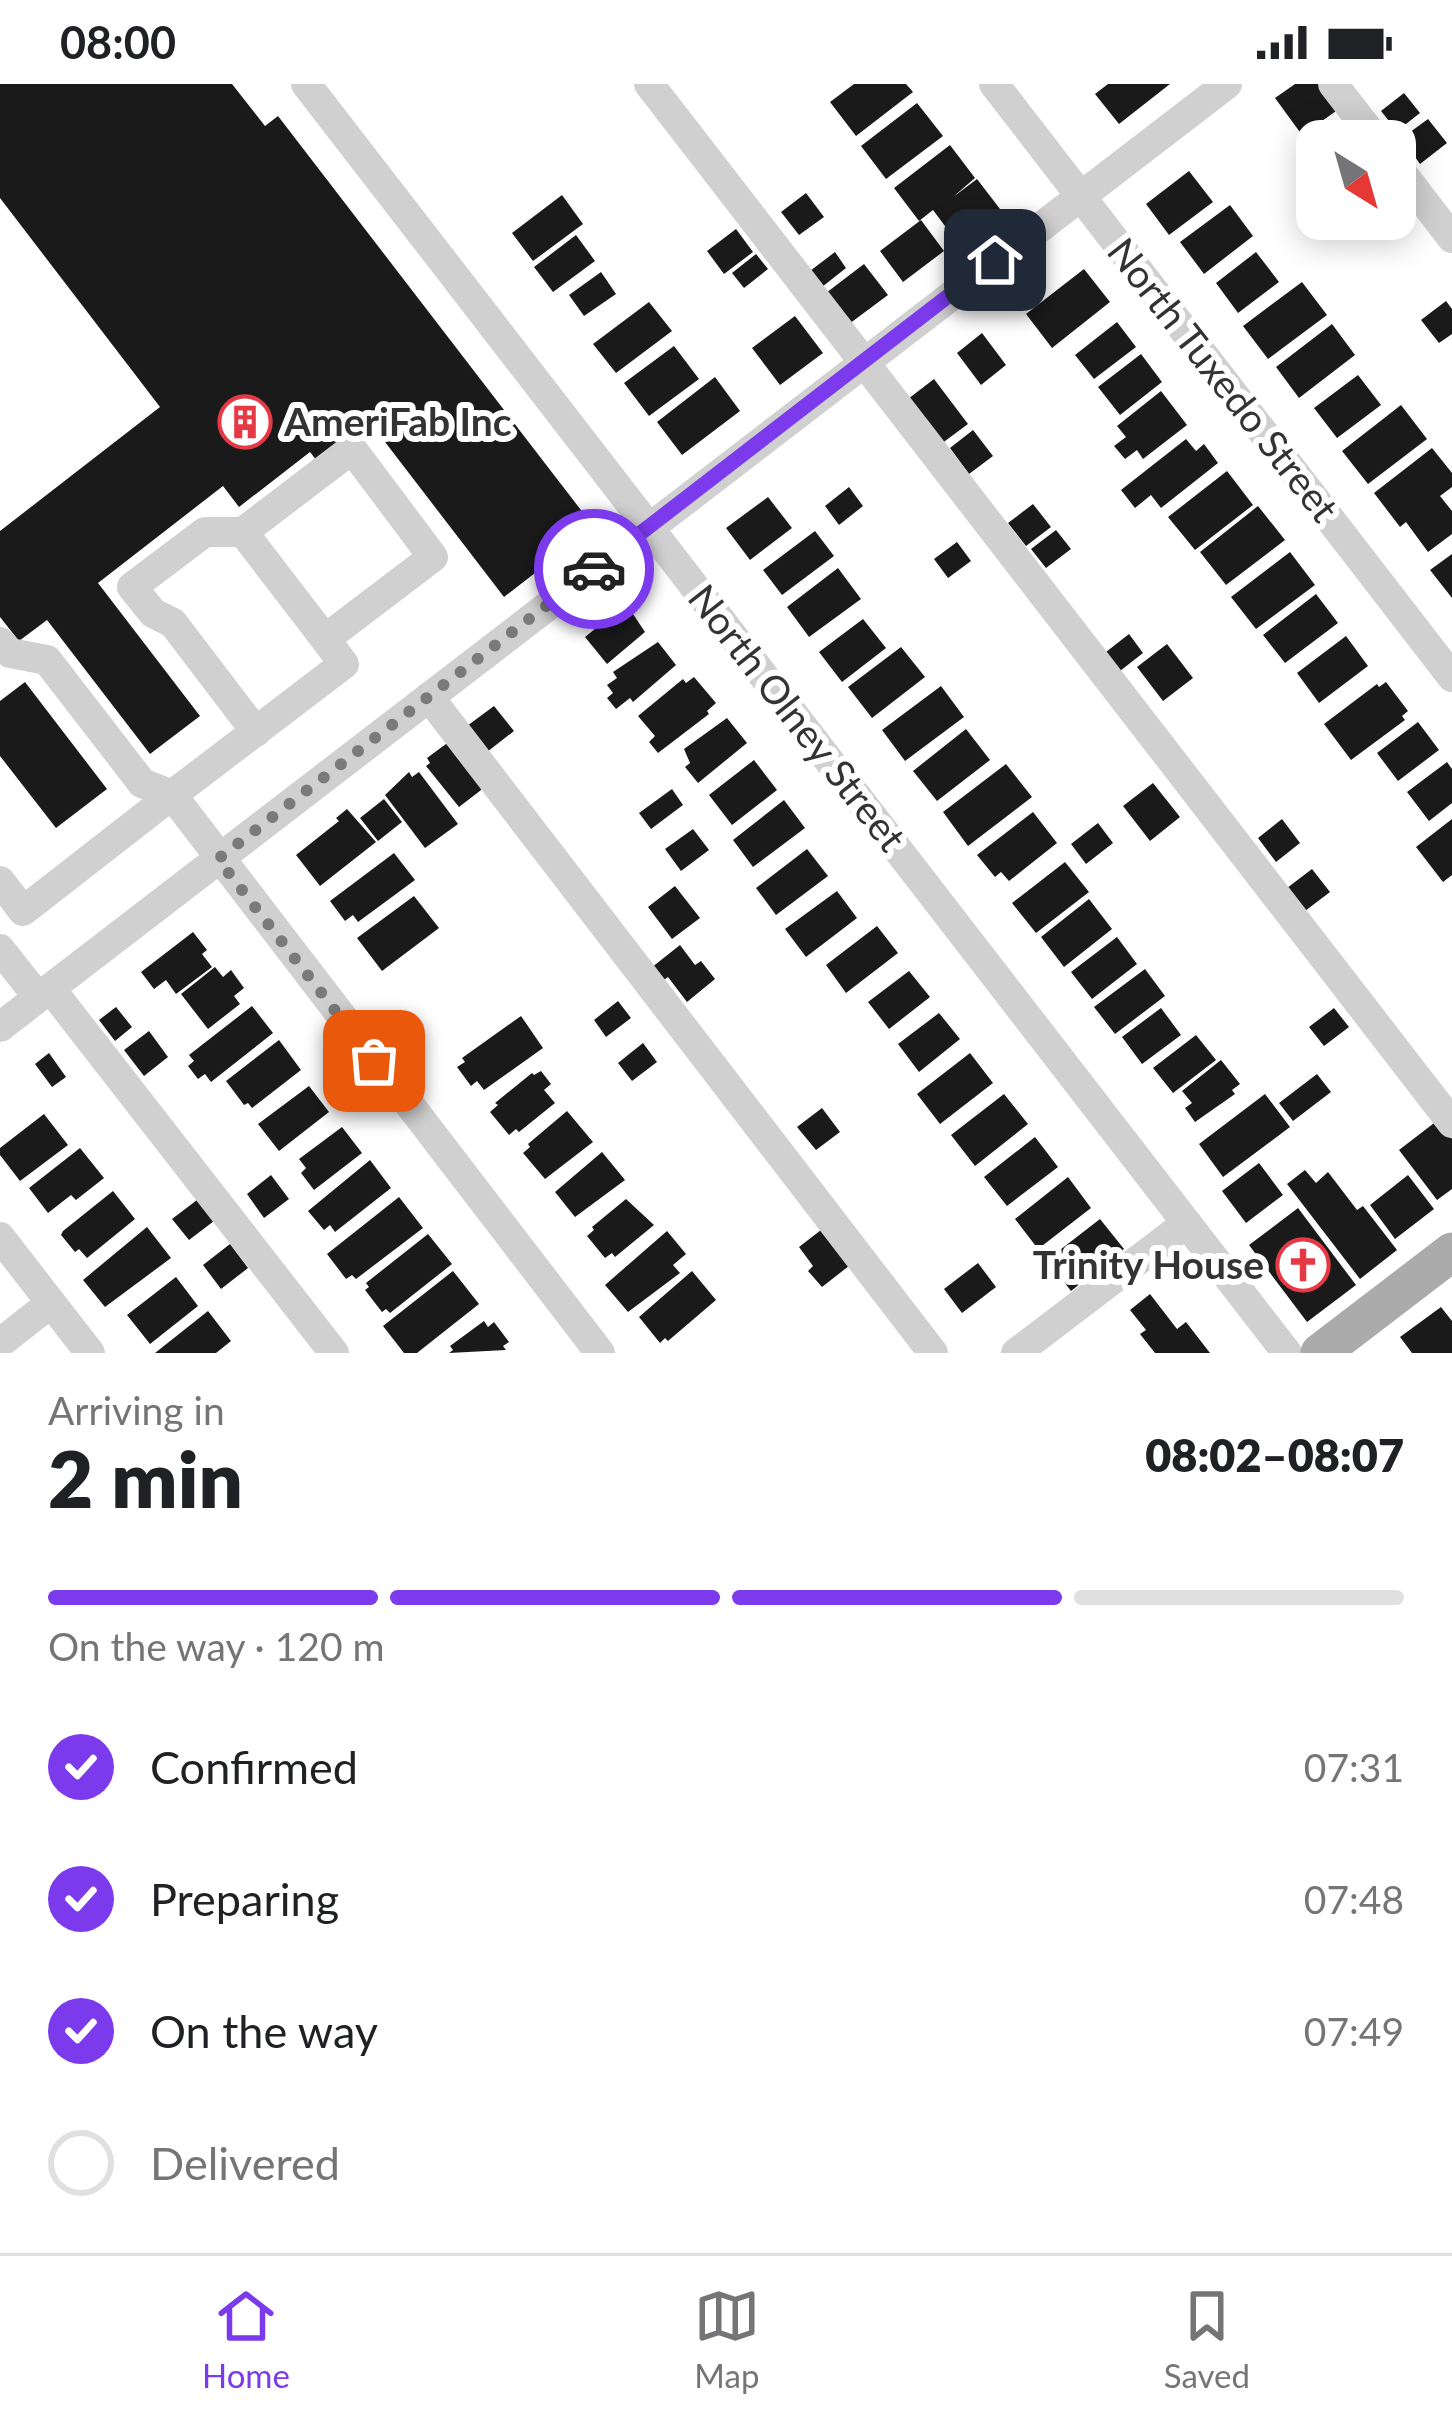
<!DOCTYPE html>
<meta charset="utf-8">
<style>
:root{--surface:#fff;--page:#f2f2f2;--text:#202124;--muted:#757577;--line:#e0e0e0;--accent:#7c3aed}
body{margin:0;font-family:Lato,sans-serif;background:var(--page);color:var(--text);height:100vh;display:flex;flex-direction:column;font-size:45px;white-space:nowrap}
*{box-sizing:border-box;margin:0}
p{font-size:39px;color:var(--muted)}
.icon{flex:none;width:66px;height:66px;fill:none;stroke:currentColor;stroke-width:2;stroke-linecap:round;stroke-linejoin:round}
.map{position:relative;height:1269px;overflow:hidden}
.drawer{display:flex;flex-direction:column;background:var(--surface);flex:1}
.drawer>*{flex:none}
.needle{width:78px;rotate:143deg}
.controls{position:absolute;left:1296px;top:36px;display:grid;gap:24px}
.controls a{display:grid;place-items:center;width:120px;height:120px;border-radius:24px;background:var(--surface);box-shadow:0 6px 30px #0003;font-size:60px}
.pin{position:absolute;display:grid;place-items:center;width:102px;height:102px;color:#fff;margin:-51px;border-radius:24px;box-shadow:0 6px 18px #0006}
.courier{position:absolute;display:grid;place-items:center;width:120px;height:120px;margin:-60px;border:9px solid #7c3aed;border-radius:50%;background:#fff;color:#222;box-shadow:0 3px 15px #0007}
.head em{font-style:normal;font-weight:800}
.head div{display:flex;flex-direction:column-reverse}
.head{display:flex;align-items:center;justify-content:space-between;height:204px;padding:0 48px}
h1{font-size:78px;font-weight:800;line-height:90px}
.bar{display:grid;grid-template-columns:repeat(4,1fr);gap:18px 12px;align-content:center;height:144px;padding:0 48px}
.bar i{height:15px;border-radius:9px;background:var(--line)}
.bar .selected{background:var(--accent)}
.bar p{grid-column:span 4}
ol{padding:0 48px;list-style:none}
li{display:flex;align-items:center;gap:36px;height:132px}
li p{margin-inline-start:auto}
li .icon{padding:12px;border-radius:50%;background:var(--accent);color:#fff;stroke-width:4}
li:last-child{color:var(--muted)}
li i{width:66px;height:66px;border:6px solid var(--line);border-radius:50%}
.status{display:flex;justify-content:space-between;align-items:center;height:84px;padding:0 60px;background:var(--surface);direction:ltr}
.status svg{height:33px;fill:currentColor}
.dock{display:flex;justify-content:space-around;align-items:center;height:168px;border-top:3px solid var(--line);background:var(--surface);font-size:33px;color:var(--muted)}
.dock a{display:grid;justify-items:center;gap:6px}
.dock .selected{color:var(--accent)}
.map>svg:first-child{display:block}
.building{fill:#1a1a1a}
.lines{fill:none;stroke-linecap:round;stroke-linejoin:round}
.minor{stroke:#d0d0d0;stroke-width:30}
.major{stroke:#ababab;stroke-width:39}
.done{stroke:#7a7a7a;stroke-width:12;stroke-dasharray:0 21.6}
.route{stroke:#7c3aed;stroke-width:15}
.labels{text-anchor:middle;stroke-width:12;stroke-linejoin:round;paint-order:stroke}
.street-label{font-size:39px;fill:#333;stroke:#fff}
.poi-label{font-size:39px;font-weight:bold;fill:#333;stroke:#fff;text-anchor:start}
</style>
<div class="status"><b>08:00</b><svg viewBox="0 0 49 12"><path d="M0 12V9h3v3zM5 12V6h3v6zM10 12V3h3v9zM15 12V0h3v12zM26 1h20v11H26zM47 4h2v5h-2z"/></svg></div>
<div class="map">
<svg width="1452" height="1269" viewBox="0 0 1452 1269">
<rect width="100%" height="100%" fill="#fff"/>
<!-- building -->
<path class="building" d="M0 0H232L265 42 278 32 594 443 504 513 362 328 337 348 347 361 320 381 310 368 239 423 223 402 98 499 200 632 150 670 47 536 19 557 0 533V447L160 323 0 114Z
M854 0H906L913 8 856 52 830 18Z
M1108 0H1170L1119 40 1095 10Z
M1295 0H1321L1339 25 1302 51 1275 14Z
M1404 9 1420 29 1397 47 1381 27Z
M917 19 943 52 886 95 861 62Z
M1428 35 1447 59 1420 80 1402 54Z
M950 61 975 94 953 113 977 95 1000 125 957 158 933 126 919 137 894 104Z
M1189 87 1213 118 1169 151 1146 120Z
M806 109 824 133 799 151 781 128Z
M562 111 583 140 533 177 512 149Z
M1230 121 1253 152 1204 190 1180 158Z
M921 136 944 167 903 198 880 167Z
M736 145 753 168 724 190 707 167Z
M576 151 595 177 553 208 534 183Z
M835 168 846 184 822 203 810 187Z
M1256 168 1279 198 1238 229 1216 199Z
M756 170 768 185 744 204 732 189Z
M864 180 888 211 849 240 826 209Z
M1084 185 1110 218 1052 264 1026 230Z
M601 188 616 210 584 232 569 211Z
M1302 198 1327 231 1268 275 1243 242Z
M1446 217 1452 225V250L1439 259 1421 236Z
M649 218 672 247 616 289 593 260Z
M795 232 823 269 780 301 752 264Z
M1117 238 1136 263 1094 295 1075 271Z
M1332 240 1355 271 1299 314 1276 283Z
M982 249 1006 281 981 301 957 269Z
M674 262 699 295 649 332 624 299Z
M1141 270 1162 298 1120 331 1098 303Z
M1358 291 1381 321 1337 354 1314 324Z
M715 293 740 327 682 371 657 338Z
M934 295 968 340 941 360 908 315Z
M1161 307 1187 341 1143 375 1137 366 1125 375 1114 362 1126 353 1117 342Z
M1401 321 1427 355 1368 400 1342 367Z
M973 346 993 372 969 390 950 364Z
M1186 355 1196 367 1204 360 1218 379 1161 424 1151 411 1135 424 1121 406Z
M1432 364 1452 389V403L1440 412 1452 427V450L1428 468 1406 438 1400 443 1374 409Z
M1227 387 1253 421 1195 466 1168 433Z
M849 403 863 422 839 441 825 422Z
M768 413 792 444 750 476 726 444Z
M1033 420 1051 443 1026 462 1008 439Z
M1258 422 1285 456 1226 501 1200 468Z
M1056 446 1071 465 1046 484 1031 465Z
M815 447 834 472 782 511 763 486Z
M957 458 971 477 948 494 934 475Z
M1290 468 1315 501 1256 545 1231 513Z
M1452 470V514L1430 486Z
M838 484 861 515 809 553 787 523Z
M1316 510 1338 539 1285 579 1263 551Z
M629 524 645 548 607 580 585 553 611 532 615 536Z
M863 535 886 564 842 598 819 568Z
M1129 550 1143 569 1120 587 1106 568Z
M1346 552 1368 582 1319 619 1297 589Z
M658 558 676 581 633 618 630 614 616 625 607 614 613 609 607 601 617 594 613 588Z
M1167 560 1193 594 1163 617 1137 583Z
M901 563 925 593 872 634 848 603Z
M694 593 716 619 707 627 709 630 658 669 649 658 655 652 638 632 683 595 686 599Z
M25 598 107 705 56 744 0 672V617Z
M1386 598 1408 627 1402 632 1405 636 1351 676 1324 640 1377 600 1379 603Z
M941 602 964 633 905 677 882 646Z
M494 622 514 647 487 668 467 642Z
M727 634 747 659 698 699 685 683 690 679 684 665Z
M1418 638 1439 666 1398 697 1377 669Z
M966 645 990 676 937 717 913 687Z
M450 657 485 703 459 723 426 682 430 679 427 674Z
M754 676 777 706 732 741 709 711Z
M1447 678 1452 685V719L1429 737 1407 708Z
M1006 680 1032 713 968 762 943 728Z
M409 688 412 693 419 688 458 740 425 764 385 711Z
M1153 699 1180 733 1150 757 1123 722Z
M672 705 683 721 651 745 639 729Z
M384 715 402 738 378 757 360 734Z
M784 716 805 744 753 783 733 756Z
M347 725 376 758 320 802 296 771 339 737 336 734Z
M1033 728 1057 759 1009 797 1001 788 995 793 977 771Z
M1282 735 1300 759 1276 778 1258 754Z
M1452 735V791L1443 798 1416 763Z
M1098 739 1113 759 1086 780 1071 760Z
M693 745 709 766 681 787 665 765Z
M807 765 828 792 776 831 756 804Z
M394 769 415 796 358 838 353 831 345 837 330 817Z
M1065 778 1089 808 1036 849 1012 819Z
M1312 785 1330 808 1305 827 1287 804Z
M675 802 700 834 672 855 648 823Z
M837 807 857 834 806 873 785 845Z
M414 812 439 844 382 887 357 854Z
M1089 815 1112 845 1064 883 1041 853Z
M877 842 898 869 846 909 826 881Z
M193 848 207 866 202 870 212 883 176 910 166 896 154 905 141 888Z
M1117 853 1137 880 1092 915 1071 888Z
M680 861 695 881 701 877 715 895 687 918 668 893 661 898 651 884Z
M215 883 223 893 231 886 244 904 234 912 240 920 208 945 181 910Z
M1145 885 1165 912 1115 950 1094 923Z
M909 887 930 913 889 945 868 918Z
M618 917 631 934 606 953 594 936Z
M252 922 273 949 211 998 205 990 198 995 188 982 194 977 189 971Z
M116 923 132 943 115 957 99 936Z
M1161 924 1181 951 1142 980 1122 953Z
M1334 924 1349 943 1324 962 1309 943Z
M939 929 960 955 919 988 898 960Z
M521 932 543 964 484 1006 477 997 471 1002 457 983 465 978 462 974Z
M149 947 168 973 144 992 124 966Z
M1196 951 1216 976 1173 1009 1153 984Z
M279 956 301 986 252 1024 248 1019 244 1021 226 997Z
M643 959 657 978 632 997 618 979Z
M49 969 66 993 52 1003 35 980Z
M970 969 993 999 940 1040 917 1010Z
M1221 976 1240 1000 1232 1006 1235 1010 1195 1038 1185 1024 1192 1019 1182 1007Z
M541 987 551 1000 544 1006 555 1019 519 1048 516 1045 509 1051 490 1028 498 1021 495 1019 532 989 534 991Z
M1317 990 1331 1008 1293 1037 1279 1019Z
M309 1002 329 1028 279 1067 258 1040Z
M1004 1010 1028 1040 975 1082 951 1051Z
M1265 1010 1290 1043 1223 1093 1199 1060Z
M822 1024 840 1048 816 1066 797 1043Z
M567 1027 593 1058 545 1095 523 1069 530 1063 528 1060Z
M44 1030 68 1061 20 1097 0 1071V1064Z
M1438 1036 1452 1055V1105L1437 1116 1399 1066Z
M342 1043 362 1069 314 1106 301 1089 306 1084 299 1075Z
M1035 1053 1058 1083 1007 1122 984 1093Z
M80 1064 104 1094 76 1116 71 1111 48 1129 29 1104Z
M602 1068 625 1096 575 1133 555 1108Z
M370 1076 391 1104 335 1148 330 1141 324 1146 308 1127Z
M1259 1079 1283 1111 1246 1139 1222 1107Z
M1305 1086 1316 1099 1328 1088 1357 1126 1363 1122 1397 1166 1360 1195 1287 1100Z
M271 1091 289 1115 264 1134 247 1110Z
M1408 1091 1434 1125 1395 1155 1370 1121Z
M1068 1093 1091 1124 1038 1165 1015 1135Z
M113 1107 135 1135 87 1174 79 1165 75 1168 61 1151 63 1147Z
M399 1113 423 1144 356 1195 352 1191 346 1195 327 1170Z
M626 1115 654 1141 615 1173 612 1169 605 1174 587 1152 594 1146 592 1143Z
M197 1116 214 1137 189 1156 172 1135Z
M1298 1124 1356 1201 1307 1238 1249 1161Z
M1100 1135 1124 1165 1071 1207 1047 1176Z
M147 1143 171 1174 105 1223 83 1196Z
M821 1146 854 1178 822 1203 808 1187 813 1182 799 1163Z
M667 1147 686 1170 673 1181 680 1189 628 1228 605 1201Z
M428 1150 452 1180 390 1229 386 1225 382 1228 365 1206 369 1203 366 1199Z
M230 1160 248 1184 221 1205 203 1181Z
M978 1179 996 1203 962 1229 944 1205Z
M453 1187 479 1220 417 1269H404L383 1242Z
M692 1187 716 1216 668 1257 665 1254 660 1259 639 1233Z
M176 1193 198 1222 150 1260 127 1231Z
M1150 1210 1177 1245 1186 1238 1210 1269H1155L1140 1250 1146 1246 1130 1226Z
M1441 1223 1452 1237V1269H1412L1400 1253Z
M208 1227 231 1257 216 1269H155Z
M484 1237 488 1243 494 1238 509 1258 503 1262 506 1266 449 1269 453 1266 450 1262Z"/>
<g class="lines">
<!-- minor -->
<path class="minor" d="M306 0 1287 1269
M649 0 1452 1039
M994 0 1452 593
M1333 0 1377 57
M1395 80 1452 154
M243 448 325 555
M0 558 10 569 47 576 142 699 172 711 23 827 0 797
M429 613 933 1269
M256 648 173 539 153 529 132 503 205 448H243L352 365 433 473 325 555 344 580 172 711 600 1269
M0 865 38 913
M50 904 334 1269
M0 943 1227 0
M0 1153 90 1269
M0 1259 51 1219
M1016 1269 1187 1139"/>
<!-- major -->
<path class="major" d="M1320 1269 1452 1168"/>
</g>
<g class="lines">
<!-- done -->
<path class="done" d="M374 977 218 775 594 485"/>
<!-- route -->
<path class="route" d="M594 485 995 176"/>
</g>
<!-- icons -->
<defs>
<g id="building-ring" transform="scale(2.7)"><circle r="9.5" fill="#fff" stroke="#e63946" stroke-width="1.5"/><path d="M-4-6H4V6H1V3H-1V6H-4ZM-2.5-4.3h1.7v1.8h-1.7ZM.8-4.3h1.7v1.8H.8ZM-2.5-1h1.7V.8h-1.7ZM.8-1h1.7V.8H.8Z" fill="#e63946"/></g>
<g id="church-ring" transform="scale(2.7)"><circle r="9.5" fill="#fff" stroke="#e63946" stroke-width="1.5"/><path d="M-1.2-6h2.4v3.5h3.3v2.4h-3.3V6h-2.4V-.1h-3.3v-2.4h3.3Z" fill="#e63946"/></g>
</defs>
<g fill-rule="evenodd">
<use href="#building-ring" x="245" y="338"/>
<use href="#church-ring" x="1303" y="1181"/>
</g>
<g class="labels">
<!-- street labels -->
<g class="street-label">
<text transform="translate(1223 296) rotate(52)" y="14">North Tuxedo Street</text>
<text transform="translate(797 634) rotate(52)" y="14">North Olney Street</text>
</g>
<!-- poi labels -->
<g class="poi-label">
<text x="284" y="352">AmeriFab Inc</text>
<text x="1264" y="1195" text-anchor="end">Trinity House</text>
</g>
</g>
</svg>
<div class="controls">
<a><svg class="needle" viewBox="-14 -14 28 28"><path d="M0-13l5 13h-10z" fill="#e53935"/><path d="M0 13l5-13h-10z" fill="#757577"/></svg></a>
</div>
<div class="pin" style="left:374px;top:977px;background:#ea580c"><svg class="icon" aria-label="bag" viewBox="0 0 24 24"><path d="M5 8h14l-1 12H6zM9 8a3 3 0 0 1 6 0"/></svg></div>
<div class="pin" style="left:995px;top:176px;background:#1f2937"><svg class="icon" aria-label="home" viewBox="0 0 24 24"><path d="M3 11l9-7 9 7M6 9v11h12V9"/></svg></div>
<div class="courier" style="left:594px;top:485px"><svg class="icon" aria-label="car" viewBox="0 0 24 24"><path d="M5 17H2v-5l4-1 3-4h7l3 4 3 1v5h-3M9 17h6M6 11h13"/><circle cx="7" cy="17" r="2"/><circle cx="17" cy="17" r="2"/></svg></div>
</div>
<section class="drawer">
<div class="head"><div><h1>2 min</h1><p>Arriving in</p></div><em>08:02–08:07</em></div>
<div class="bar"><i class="selected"></i><i class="selected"></i><i class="selected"></i><i></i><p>On the way · 120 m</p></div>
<ol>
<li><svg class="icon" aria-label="check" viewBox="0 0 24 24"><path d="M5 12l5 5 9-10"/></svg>Confirmed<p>07:31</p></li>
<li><svg class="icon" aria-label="check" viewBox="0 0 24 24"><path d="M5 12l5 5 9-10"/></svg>Preparing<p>07:48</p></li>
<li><svg class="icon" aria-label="check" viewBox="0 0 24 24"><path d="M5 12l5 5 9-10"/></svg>On the way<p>07:49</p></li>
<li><i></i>Delivered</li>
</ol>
</section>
<nav class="dock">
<a class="selected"><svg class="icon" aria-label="home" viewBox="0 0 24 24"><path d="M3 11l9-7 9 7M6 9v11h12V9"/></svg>Home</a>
<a><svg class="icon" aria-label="map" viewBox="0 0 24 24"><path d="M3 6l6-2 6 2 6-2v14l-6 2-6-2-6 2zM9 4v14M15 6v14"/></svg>Map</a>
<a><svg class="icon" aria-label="saved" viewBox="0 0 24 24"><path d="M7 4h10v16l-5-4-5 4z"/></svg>Saved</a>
</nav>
